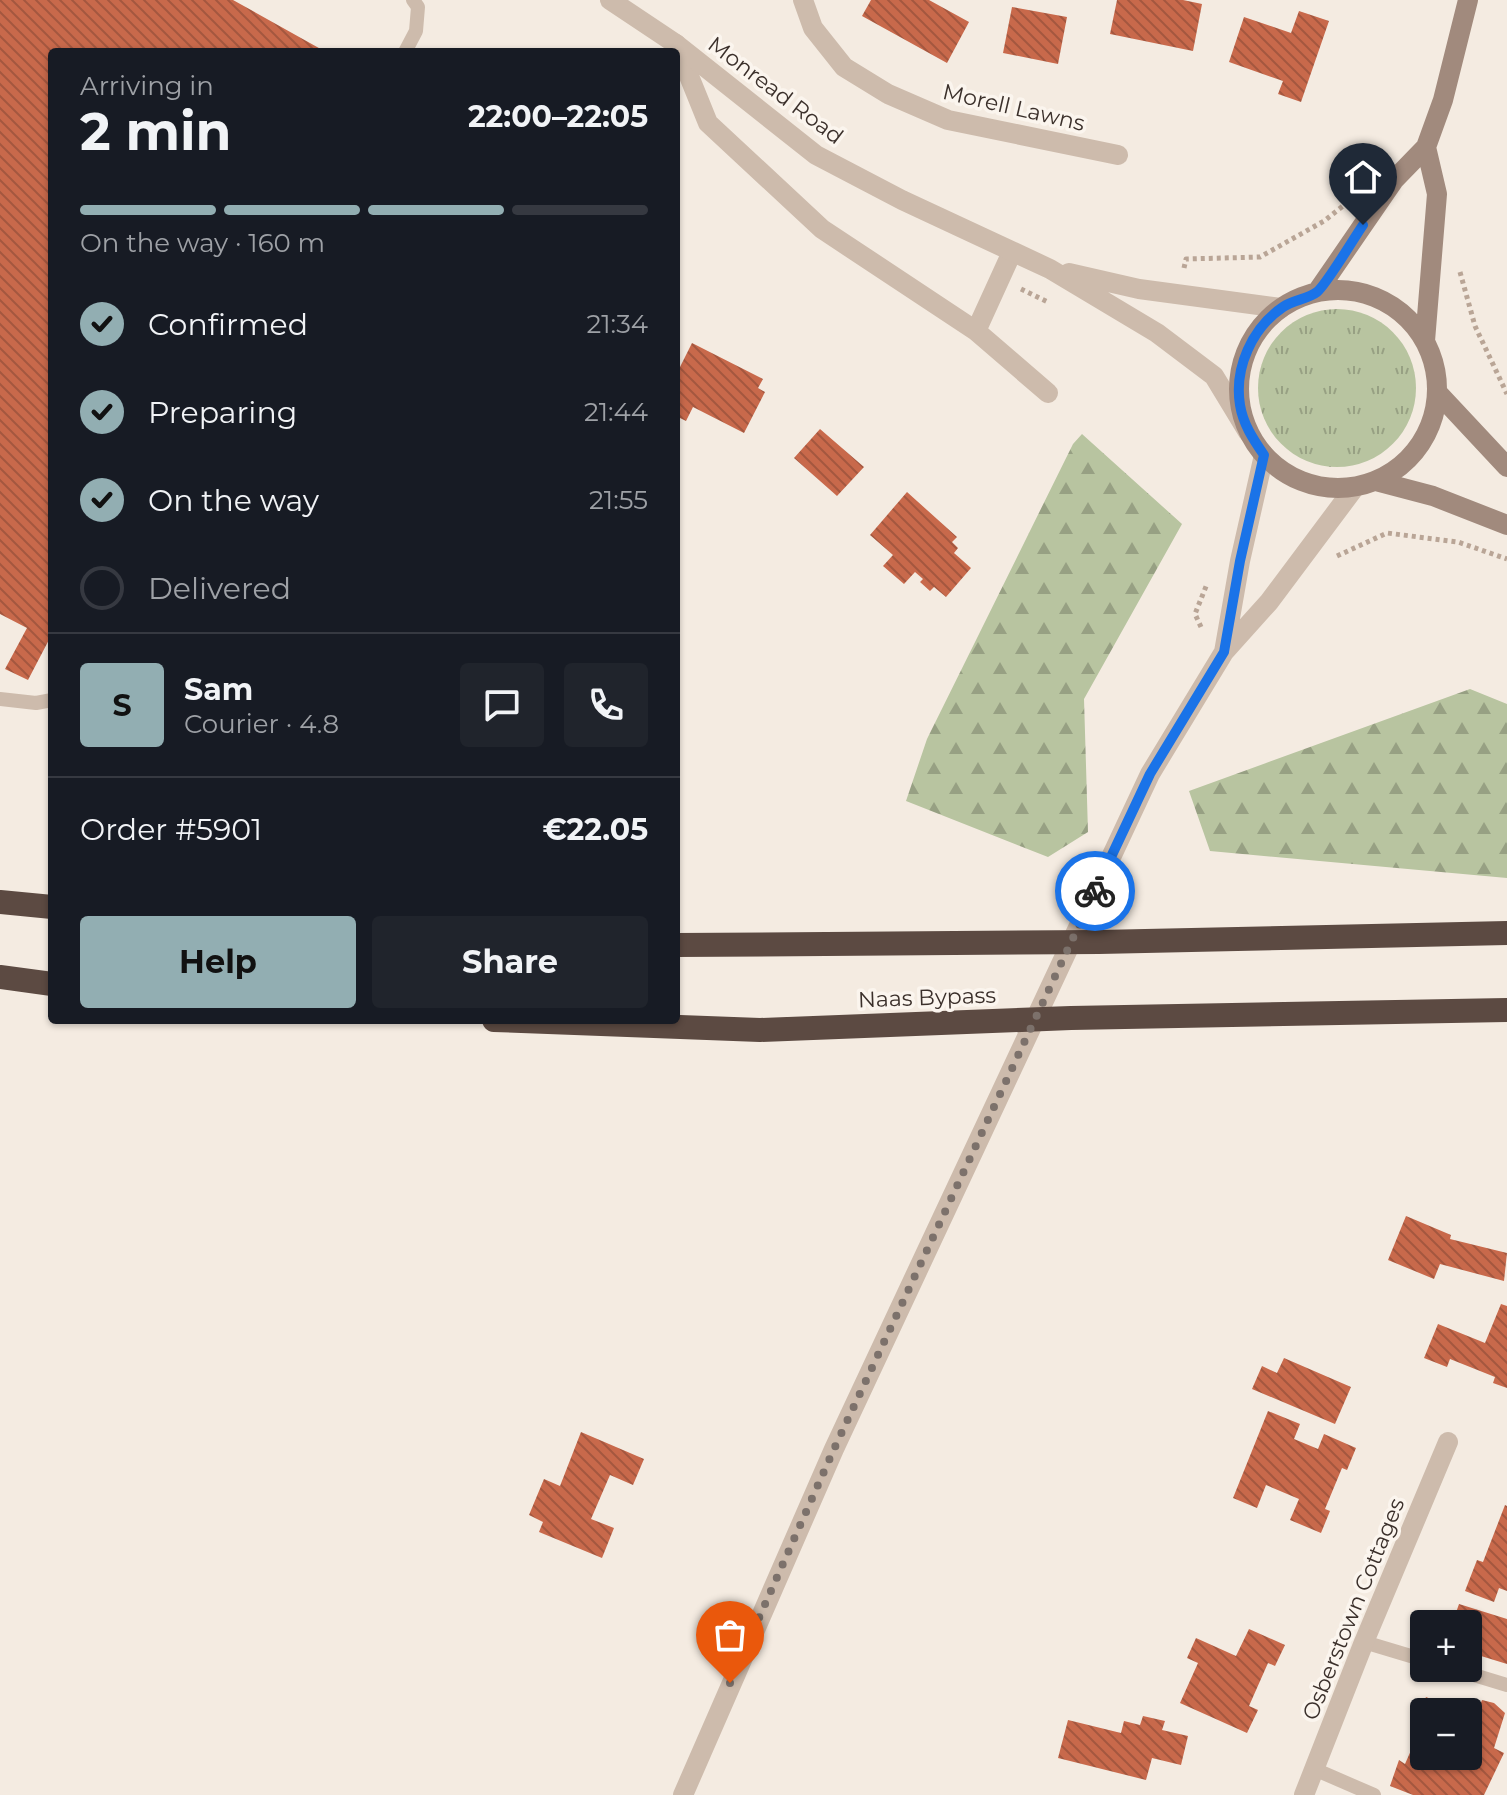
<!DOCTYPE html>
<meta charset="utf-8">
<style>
:root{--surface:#171b24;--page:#20242c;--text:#f1f3f6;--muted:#9ea1a6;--line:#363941;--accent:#92aeb2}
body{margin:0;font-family:Montserrat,sans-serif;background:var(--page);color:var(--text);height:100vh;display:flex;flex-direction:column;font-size:30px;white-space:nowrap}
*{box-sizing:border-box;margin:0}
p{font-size:26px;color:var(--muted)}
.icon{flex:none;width:44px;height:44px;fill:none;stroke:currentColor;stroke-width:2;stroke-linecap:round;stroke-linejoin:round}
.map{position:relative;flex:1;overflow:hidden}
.drawer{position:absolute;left:48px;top:48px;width:632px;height:976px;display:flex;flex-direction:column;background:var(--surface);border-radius:8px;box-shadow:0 2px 6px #0004}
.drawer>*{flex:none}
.controls{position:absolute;left:1410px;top:1610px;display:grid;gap:16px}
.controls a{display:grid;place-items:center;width:72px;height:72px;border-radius:8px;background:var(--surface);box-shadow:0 2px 6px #0004;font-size:40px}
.pin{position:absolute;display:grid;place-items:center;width:68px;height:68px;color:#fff;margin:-82px -34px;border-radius:50% 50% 50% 0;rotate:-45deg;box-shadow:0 0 8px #0007}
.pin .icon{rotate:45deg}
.courier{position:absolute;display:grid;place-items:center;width:80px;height:80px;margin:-40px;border:6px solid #1a73e8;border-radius:50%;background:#fff;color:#222;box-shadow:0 2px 10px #0007}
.summary em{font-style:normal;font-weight:700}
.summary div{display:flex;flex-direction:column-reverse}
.summary{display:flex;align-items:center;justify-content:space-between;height:136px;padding:0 32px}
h1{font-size:52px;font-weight:700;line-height:60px}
.bar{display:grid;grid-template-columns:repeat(4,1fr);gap:12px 8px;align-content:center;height:96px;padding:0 32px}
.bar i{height:10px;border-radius:6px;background:var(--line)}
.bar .current{background:var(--accent)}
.bar p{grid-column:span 4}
.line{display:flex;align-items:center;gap:20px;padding:0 32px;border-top:2px solid var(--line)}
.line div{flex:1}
.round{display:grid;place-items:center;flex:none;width:84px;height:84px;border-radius:8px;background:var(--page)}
ol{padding:0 32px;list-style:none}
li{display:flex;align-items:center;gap:24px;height:88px}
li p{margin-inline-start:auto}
li .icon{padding:8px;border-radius:50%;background:var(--accent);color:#111;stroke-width:4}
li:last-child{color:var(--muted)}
li i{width:44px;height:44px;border:4px solid var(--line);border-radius:50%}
.button{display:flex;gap:16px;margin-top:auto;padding:16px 32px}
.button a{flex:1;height:92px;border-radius:8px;background:var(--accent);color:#111;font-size:32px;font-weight:700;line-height:92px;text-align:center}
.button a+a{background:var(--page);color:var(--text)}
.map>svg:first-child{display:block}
.grass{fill:url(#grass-tufts)}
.forest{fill:url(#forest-firs)}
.building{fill:url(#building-back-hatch)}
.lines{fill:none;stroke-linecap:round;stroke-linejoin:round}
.path{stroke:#b9a596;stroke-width:5;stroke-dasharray:4 4;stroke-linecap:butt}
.service{stroke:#cdbbac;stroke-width:14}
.minor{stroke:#cdbbac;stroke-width:20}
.tertiary{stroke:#cdbbac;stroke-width:20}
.secondary{stroke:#a18a7d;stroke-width:20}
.motorway{stroke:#5c4a42;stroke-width:24}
.done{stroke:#7c716b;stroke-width:8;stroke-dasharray:0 14.4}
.route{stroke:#1a73e8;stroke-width:10}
.labels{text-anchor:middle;stroke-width:7;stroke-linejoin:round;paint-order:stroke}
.street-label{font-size:22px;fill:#3b302b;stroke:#fbf5ee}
</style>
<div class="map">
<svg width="1507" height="1795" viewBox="0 0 1507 1795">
<defs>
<pattern id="grass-tufts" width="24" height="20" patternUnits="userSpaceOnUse" patternTransform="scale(2)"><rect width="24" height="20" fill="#b8c4a0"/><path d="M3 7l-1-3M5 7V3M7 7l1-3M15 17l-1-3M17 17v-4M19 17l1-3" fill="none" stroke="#97a083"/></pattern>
<pattern id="forest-firs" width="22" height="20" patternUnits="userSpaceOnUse" patternTransform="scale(2)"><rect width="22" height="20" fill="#b8c4a0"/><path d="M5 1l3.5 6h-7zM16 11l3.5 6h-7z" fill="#97a083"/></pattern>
<pattern id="building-back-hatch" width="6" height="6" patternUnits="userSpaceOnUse" patternTransform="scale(2)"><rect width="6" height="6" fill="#c8694b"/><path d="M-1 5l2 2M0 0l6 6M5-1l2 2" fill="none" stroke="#a4573f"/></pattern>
</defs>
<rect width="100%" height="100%" fill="#f4ebe1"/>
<!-- grass -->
<path class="grass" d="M1258 388a79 79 0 1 1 158 0a79 79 0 1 1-158 0Z"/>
<!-- forest -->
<path class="forest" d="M1082 434 1182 524 1084 699 1088 832 1048 857 906 801 927 739 1073 444Z
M1470 689 1507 704V878L1210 851 1189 791Z"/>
<!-- building -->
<path class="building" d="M0 0H233L326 52H52V634L28 680 5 669 27 628 0 614Z
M871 0H929L969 22 947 63 862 16Z
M1117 0H1183L1202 4 1193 51 1110 34Z
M1012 7 1067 17 1058 64 1003 53Z
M1299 11 1329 21 1301 102 1278 94 1283 81 1229 62 1244 17 1291 33Z
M692 343 763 379 758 388 765 392 744 433 693 407 686 421 676 416V375Z
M820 429 864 467 837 496 794 458Z
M907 492 957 537 952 542 958 548 954 553 971 568 946 597 934 587 930 591 920 582 923 579 915 572 904 584 883 566 893 555 870 535Z
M1406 1216 1451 1235 1450 1239 1507 1253 1504 1281 1440 1264 1434 1279 1388 1260Z
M1501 1304 1507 1306V1388L1493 1383 1495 1377 1450 1359 1447 1367 1424 1358 1438 1324 1485 1343Z
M1284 1358 1351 1387 1335 1424 1252 1389 1262 1366 1277 1373Z
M1268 1411 1300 1424 1294 1439 1318 1449 1324 1434 1356 1448 1347 1470 1342 1468 1325 1509 1330 1511 1321 1533 1290 1520 1299 1499 1266 1485 1257 1508 1233 1498Z
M581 1432 644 1459 633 1485 610 1475 591 1519 614 1528 602 1558 539 1532 543 1522 529 1515 544 1479 560 1486Z
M1505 1505 1507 1506V1591L1499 1588 1494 1602 1465 1591 1477 1560 1483 1562Z
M1459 1604 1507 1619V1664L1468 1652V1624H1452Z
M1249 1629 1285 1645 1275 1666 1268 1663 1249 1706 1258 1710 1247 1733 1180 1703 1198 1663 1187 1658 1196 1638 1236 1656Z
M1426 1697 1462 1712H1424V1756H1468V1734L1482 1700 1494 1703 1505 1713 1494 1748 1504 1753 1484 1795H1413L1390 1786 1399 1760 1405 1764 1423 1723 1416 1720Z
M1143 1716 1165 1721 1162 1730 1188 1736 1181 1765 1152 1758 1146 1780 1058 1758 1068 1720 1121 1733 1124 1721 1140 1725Z"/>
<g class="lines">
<!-- path -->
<path class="path" d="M1184 268 1186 259 1260 257 1324 221 1343 206
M1460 272 1475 326 1507 394
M1021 289 1048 302
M1337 556 1387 533 1458 542 1507 559
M1201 627 1195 614 1207 584"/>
<!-- service -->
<path class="service" d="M405 52 416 31 418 7 413 0
M0 699 36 703 52 700
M1364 1642 1424 1660
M1451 1668 1507 1685
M1314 1769 1374 1795"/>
<!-- minor -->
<path class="minor" d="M803 0 813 28 844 67 888 94 948 120 1118 155
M676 44 708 123 822 229 976 331 1048 393
M976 331 1012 252
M1304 1795 1364 1642 1448 1442"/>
<!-- tertiary -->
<path class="tertiary" d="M610 0 676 44 816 155 902 200 1050 269 1157 333 1214 376 1248 432
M1069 273 1139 289 1281 308
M1224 652 1240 561 1264 455
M683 1795 834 1449 1150 774 1224 652 1269 602 1355 487"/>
<!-- secondary -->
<path class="secondary" d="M1239 389a99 99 0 1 1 198 0a99 99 0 1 1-198 0Z
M1317 292 1394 180 1426 147 1443 100 1468 0
M1425 341 1437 194 1426 147
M1437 392 1507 467
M1376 481 1433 496 1507 525"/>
<!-- motorway -->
<path class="motorway" d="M0 902 52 907
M676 945 1099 942 1507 933
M0 977 52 984
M494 1020 760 1030 1071 1018 1507 1010"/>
</g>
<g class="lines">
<!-- done -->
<path class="done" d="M730 1683 834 1449 1095 891"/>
<!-- route -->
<path class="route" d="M1095 891 1150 774 1224 652 1240 561 1264 455C1253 439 1243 424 1240 405 1234 368 1252 328 1283 307 1293 300 1308 299 1317 292 1326 285 1354 238 1363 225"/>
</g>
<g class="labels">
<!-- street labels -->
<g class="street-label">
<text transform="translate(776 90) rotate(37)" y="8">Monread Road</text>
<text transform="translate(1014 107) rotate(13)" y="8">Morell Lawns</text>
<text transform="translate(927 997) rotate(-2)" y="8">Naas Bypass</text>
<text transform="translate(1353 1609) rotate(-68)" y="8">Osberstown Cottages</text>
</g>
</g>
</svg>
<div class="controls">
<a>+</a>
<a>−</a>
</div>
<div class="pin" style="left:730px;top:1683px;background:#ea580c"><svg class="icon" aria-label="bag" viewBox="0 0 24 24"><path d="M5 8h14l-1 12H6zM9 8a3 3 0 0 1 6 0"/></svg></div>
<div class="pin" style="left:1363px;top:225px;background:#1f2937"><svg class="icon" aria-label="home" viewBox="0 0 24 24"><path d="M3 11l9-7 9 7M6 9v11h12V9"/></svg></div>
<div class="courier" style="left:1095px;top:891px"><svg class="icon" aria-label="bike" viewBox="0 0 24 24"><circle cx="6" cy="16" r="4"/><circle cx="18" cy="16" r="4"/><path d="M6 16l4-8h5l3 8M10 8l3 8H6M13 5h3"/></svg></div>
<section class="drawer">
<div class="summary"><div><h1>2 min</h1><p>Arriving in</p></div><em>22:00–22:05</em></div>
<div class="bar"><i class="current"></i><i class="current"></i><i class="current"></i><i></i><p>On the way · 160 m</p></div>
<ol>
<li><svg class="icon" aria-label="check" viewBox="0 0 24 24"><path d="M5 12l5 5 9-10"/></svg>Confirmed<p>21:34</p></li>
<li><svg class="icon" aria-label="check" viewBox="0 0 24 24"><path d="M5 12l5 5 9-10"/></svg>Preparing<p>21:44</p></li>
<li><svg class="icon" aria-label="check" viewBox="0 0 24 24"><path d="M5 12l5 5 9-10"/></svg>On the way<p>21:55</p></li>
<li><i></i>Delivered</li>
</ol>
<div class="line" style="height:144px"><b class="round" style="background:var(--accent);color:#111">S</b><div><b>Sam</b><p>Courier · 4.8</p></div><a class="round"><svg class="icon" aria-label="chat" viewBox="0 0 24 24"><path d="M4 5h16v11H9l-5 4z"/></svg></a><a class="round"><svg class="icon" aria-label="phone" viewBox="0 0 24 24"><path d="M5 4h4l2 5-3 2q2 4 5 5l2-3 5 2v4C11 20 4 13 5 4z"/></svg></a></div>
<div class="line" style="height:104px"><div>Order #5901</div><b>€22.05</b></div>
<div class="button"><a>Help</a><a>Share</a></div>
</section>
</div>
